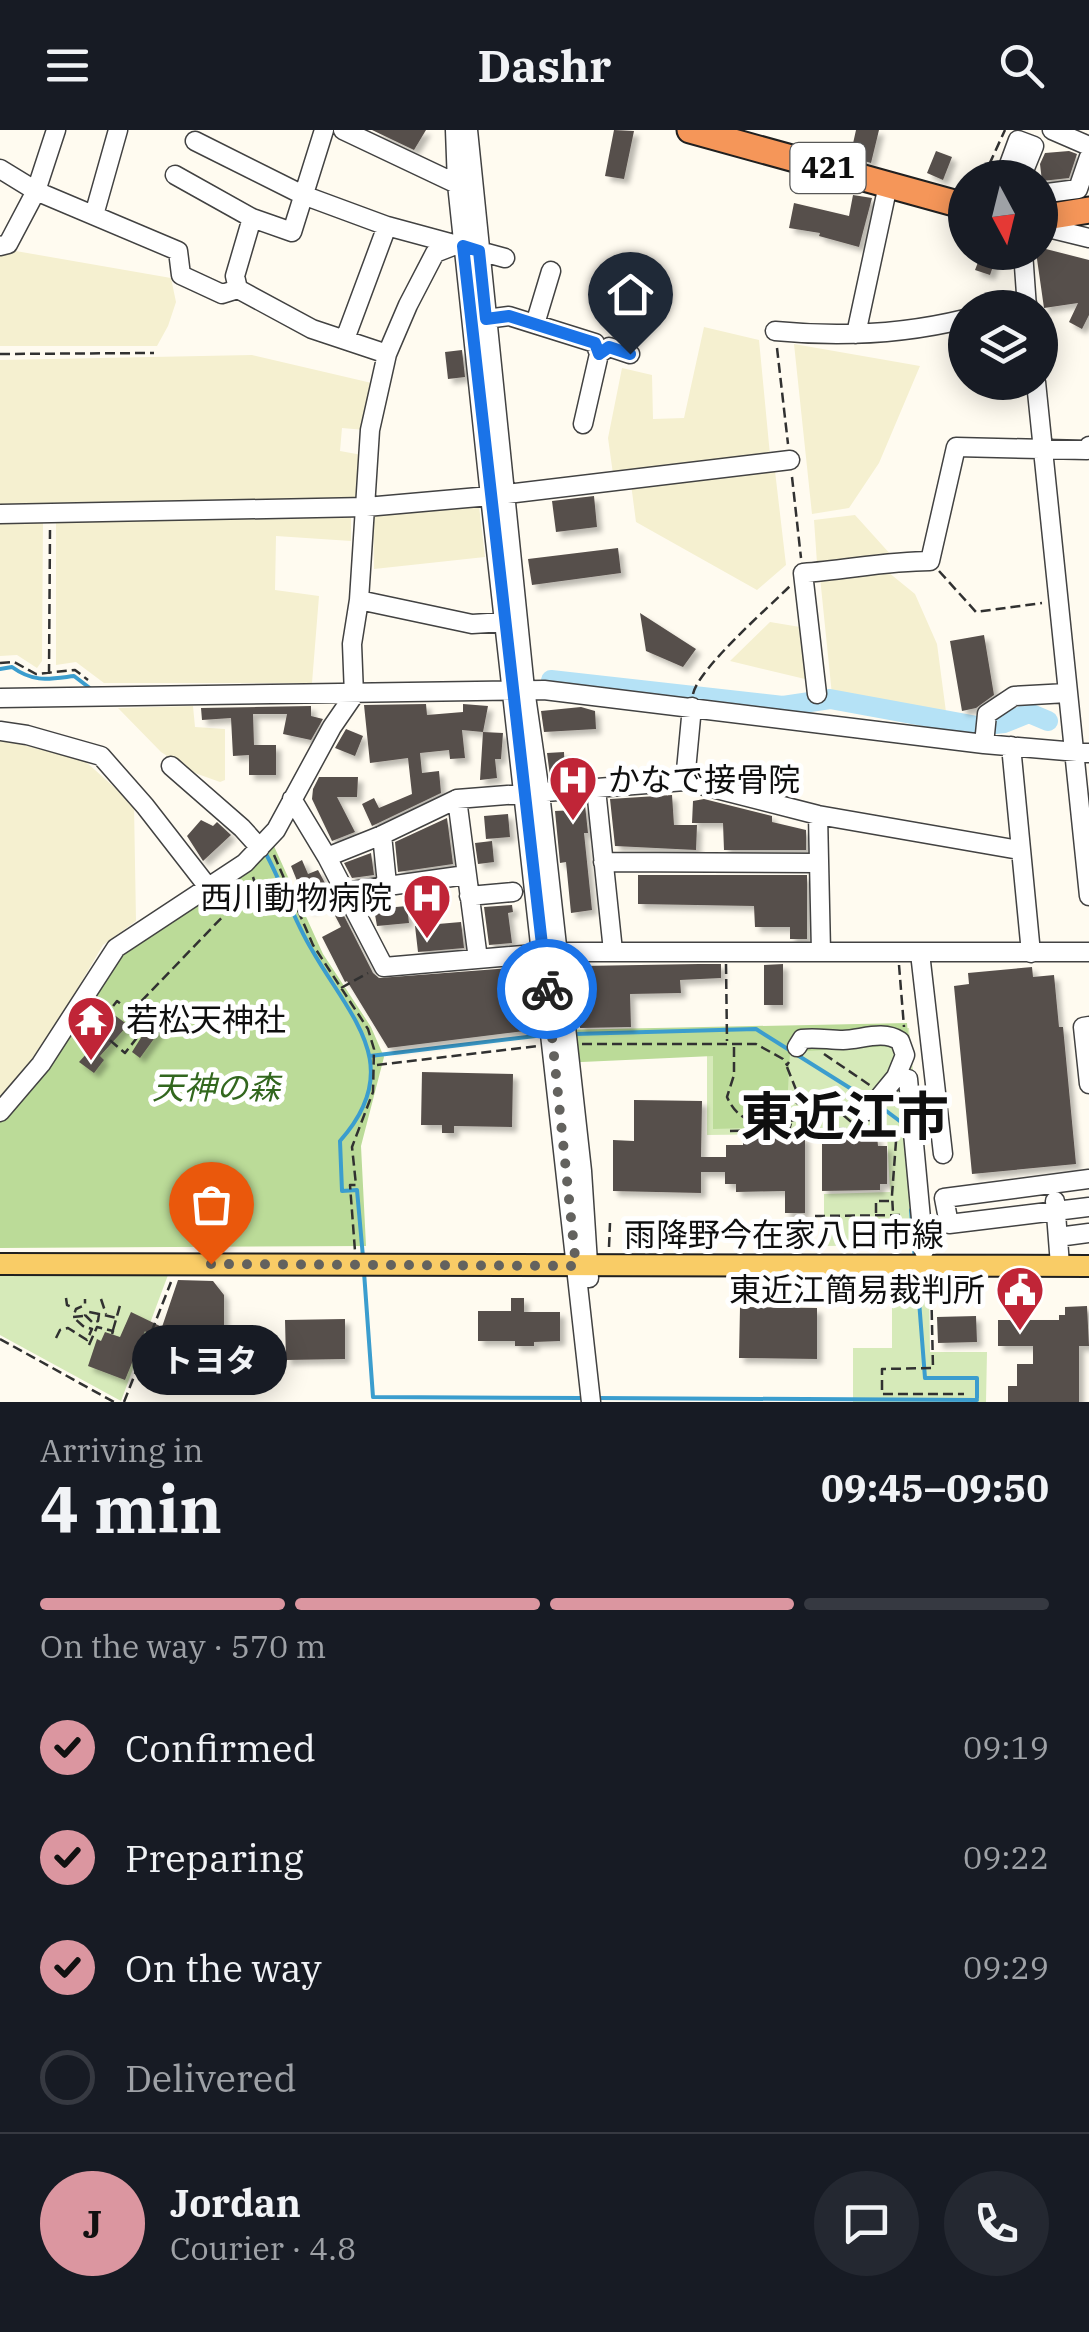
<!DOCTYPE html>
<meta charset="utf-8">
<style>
:root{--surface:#171b24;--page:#242831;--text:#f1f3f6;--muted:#9ea1a6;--line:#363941;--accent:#db96a0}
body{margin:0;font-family:"IBM Plex Serif","Noto Sans JP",serif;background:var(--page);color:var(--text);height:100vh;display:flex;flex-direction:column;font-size:38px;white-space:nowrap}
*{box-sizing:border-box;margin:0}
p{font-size:32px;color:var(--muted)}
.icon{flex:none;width:55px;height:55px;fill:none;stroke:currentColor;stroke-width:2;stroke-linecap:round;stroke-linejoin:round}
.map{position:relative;height:1272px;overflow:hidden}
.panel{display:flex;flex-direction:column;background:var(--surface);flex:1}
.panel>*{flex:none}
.needle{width:65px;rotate:173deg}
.tools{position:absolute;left:948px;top:30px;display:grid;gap:20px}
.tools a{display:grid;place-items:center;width:110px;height:110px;border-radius:50%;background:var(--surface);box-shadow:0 5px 25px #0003;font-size:50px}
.pin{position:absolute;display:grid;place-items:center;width:85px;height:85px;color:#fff;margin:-102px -42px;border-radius:50% 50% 50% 0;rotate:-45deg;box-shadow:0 0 10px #0007}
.pin .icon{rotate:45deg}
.courier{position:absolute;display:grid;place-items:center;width:100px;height:100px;margin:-50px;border:8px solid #1a73e8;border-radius:50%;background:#fff;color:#222;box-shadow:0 2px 12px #0007}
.bubble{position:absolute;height:70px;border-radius:35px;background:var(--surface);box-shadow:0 5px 25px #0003;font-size:32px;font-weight:700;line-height:70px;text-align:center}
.headline em{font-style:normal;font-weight:700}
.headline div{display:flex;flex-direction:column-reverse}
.headline{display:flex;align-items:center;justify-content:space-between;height:170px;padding:0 40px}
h1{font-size:65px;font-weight:700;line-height:75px}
.bar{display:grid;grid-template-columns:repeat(4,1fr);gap:15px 10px;align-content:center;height:120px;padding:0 40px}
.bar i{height:12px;border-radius:8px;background:var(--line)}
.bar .on{background:var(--accent)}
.bar p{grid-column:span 4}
.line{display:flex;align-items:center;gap:25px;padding:0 40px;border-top:2px solid var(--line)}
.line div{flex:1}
.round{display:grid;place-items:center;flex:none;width:105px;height:105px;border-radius:52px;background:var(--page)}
ol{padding:0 40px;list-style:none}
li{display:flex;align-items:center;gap:30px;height:110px}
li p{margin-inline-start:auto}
li .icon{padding:10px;border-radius:50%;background:var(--accent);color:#111;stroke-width:4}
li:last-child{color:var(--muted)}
li i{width:55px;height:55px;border:5px solid var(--line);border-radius:50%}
header{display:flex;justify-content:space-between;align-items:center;height:130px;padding:0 40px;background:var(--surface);font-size:45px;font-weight:700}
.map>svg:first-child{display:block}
.farmland{fill:#f5f0d0}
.green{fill:#d6eab9}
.forest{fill:#bbdb98}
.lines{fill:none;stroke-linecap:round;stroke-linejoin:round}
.stream{stroke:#3b9dce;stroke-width:4}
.river{stroke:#b5e2f6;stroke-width:20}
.building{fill:#574f4b;filter:url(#shadow)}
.minor-casing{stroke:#424242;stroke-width:21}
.major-casing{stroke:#202020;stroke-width:24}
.highway-casing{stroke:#202020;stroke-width:29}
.path{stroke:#313131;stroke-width:2.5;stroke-dasharray:10 5;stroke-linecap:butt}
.minor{stroke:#fff;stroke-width:18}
.major{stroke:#f9cc66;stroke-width:20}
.highway{stroke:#f59659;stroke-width:25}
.done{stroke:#63625e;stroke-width:10;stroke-dasharray:0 18}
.route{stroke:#1a73e8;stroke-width:12}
.labels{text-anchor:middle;stroke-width:10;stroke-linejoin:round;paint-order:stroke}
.shield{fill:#fff;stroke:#575757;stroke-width:2.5}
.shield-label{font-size:30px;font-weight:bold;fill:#0f0f0f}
.poi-label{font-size:32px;fill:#0f0f0f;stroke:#fff;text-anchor:start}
.park-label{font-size:32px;font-style:italic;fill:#32671e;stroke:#fff}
.street-label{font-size:32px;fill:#0f0f0f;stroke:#fff}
.town-label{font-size:52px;font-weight:bold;fill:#0f0f0f;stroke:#fff}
</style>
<header><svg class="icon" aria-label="menu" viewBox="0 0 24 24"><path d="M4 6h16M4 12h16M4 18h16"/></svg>Dashr<svg class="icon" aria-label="search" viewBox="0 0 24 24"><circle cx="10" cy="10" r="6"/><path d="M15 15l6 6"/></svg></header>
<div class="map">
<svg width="1089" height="1272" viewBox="0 0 1089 1272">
<defs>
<filter id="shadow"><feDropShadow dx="5" dy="5" stdDeviation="2.5" flood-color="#0004"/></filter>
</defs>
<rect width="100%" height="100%" fill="#fffbf0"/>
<!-- farmland -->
<path class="farmland" d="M10 120 171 148 176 172 168 196 157 216H0V123Z
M704 197 759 210 770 325 613 344 608 308 622 238 652 245 653 289 684 288Z
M794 214 920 236 879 333 849 378 812 384Z
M252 225 376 254 365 300 342 298 340 321 362 325 361 373 0 376V230Z
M775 341 786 435 757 460 636 392 631 354Z
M479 376 485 427 374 439 373 386Z
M351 385V411L276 406 275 460 319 466 312 553H104L76 532 56 535V391Z
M855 385 892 426 817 433 814 390Z
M43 392 42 531 37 538 17 525 0 526V393Z
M888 442 915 464 937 514 946 582 832 565 820 447Z
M770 492 800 497 805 549 730 531Z
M193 576 195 597 225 599V650L220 652 192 642 161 622 118 578Z
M0 609 85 631 134 675 136 791 103 815 35 931 0 973Z"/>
<!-- green -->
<path class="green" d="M909 898 929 1115 824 1116V1064L890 1062 887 1003 707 1005V904Z
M776 1090H793V1115H759V1098Z
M0 1145H168L121 1271 0 1205Z
M892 1158 929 1159 930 1222H987L986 1272H853V1218H892Z"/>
<!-- forest -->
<path class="forest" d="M273 714 323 824 371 897 384 927 361 1016 366 1116 0 1118V991L44 937 111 832Z
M907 893 909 915 790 922 786 997 713 999V926L560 933 558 900Z"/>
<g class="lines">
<!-- stream -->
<path class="stream" d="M0 539 12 537C34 553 49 549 74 546L91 559
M266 724C283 755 293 789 312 820 350 887 407 936 340 1011L342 1061 357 1060 363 1127
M574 904 756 899 869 970
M370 926 544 905
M881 977 905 995
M911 1080 915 1131
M364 1142 373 1267 582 1268
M917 1145 925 1248H977V1268
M597 1268 977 1270"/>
<!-- river -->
<path class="river" d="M551 550 783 576 830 569 977 596 1004 593 1029 583 1048 591"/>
</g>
<!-- building -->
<path class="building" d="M372 0H426L414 20Z
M614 0 634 1 624 49 605 46Z
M856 0H879L871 33 850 27Z
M936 21 952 27 943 50 927 43Z
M1069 21 1077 24 1069 48 1042 51 1040 34 1045 23Z
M853 65 872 68 859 117 819 106 820 103 789 98 794 73 849 86Z
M1042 118 1089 130V185L1082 199 1069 192 1078 173 1044 178 1036 122Z
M982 122H998L990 145 975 140Z
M462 220 465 247 448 249 445 222Z
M594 366 597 397 556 402 552 371Z
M618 418 621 443 532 455 528 429Z
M640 483 696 519 683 537 646 521Z
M984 505 994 565 976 578 962 581 950 511Z
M426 574 427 585 463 582V574L488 576 483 602 462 600 465 628 450 629 449 620 420 623 422 643 439 641 441 663 372 696 362 674 374 668 379 678 412 664 408 628 370 633 364 575Z
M311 576V586L323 589 311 610 283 604 287 584H253L254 615H276V645H249V625L233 626 231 588 202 590 201 578Z
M581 577 595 581 596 599 544 602 541 581Z
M346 599 363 606 355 626 335 618Z
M483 602 503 603 501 629H495L497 648 480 650Z
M564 622 565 645 550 646 547 623Z
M319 647H358L357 667H337L355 702 332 711 312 669 313 659Z
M672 665 674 695H697L696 720 615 716 610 669Z
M704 669 772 686V692L806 700V720H724L723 693H692L693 671Z
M585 675 588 703H584L592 780 571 783 566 732 560 733 555 681 576 680 575 676Z
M508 684 510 707 486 709 484 686Z
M447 688 453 734 398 742 395 712Z
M201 690 213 696 217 692 231 705 203 731 187 706Z
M492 711 494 732 478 734 475 713Z
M371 723 374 745 352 748 344 733Z
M302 730 308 744 318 740 333 768 309 780 291 736Z
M638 745H807V809H790V797H755L754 776 638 774Z
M512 775 513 782 508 783 512 813 489 815 484 777Z
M339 776 373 843 379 848 525 837 533 900 388 918 347 851 345 852 322 807 341 797 332 780Z
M407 776 409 793 377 796 374 779Z
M461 792 464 818 418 822 415 796Z
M699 834H721V848L680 850 681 863 630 864 631 897 580 898 574 845 581 836Z
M783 834V875H764V835Z
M1032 837 1033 847 1054 845 1059 897H1063L1076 1034 972 1044 954 856 969 854 968 843Z
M113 884 128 895 100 926 104 930 94 943 79 932 107 901 103 898Z
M154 887 164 895 140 928 132 922Z
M422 942 513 944 512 997 454 996V1003H442V995H421Z
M634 970 702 971 701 1027H726V1015H743V1006H805V1083H785V1061L736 1062V1054H725V1042H701V1063L613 1061V1010L634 1011Z
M822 1006H877L878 1016H887V1054H880V1060L822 1061Z
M178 1150 213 1151 224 1165V1229H165L145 1201 125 1250 88 1236 97 1209 101 1211 105 1202 120 1207 131 1182 162 1197Z
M511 1168H524V1182H560V1211L534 1212V1216H515V1211H478V1181H511Z
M1087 1176 1089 1216H1079V1272H1008V1256H1017V1234H1033V1216H998V1190H1059V1185H1065V1177Z
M740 1177 817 1178V1229L739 1228Z
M976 1186 977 1212 938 1213 937 1187Z
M345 1189V1229L286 1230 285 1190Z"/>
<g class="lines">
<!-- minor casing -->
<g class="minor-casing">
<path id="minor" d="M343 0 457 54
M455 0 457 54 490 366 591 1272
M468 0 525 559 540 663 582 1041 589 1148
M1052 0 1089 16
M195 11 303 65 387 96 505 128
M0 39 36 61 178 121 181 145 222 164 238 159 312 199 387 224
M175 45 252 88
M1004 48 1018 10 1034 16 1021 48
M1040 64 1078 59 1089 27
M94 85 118 0
M1040 96 1089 108
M0 116 8 114 36 61 56 0
M1023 122 1027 178
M238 159 235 146 252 88 292 102 324 0
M1004 178 1027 173
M486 189 509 186 595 213 599 224 609 217 630 224
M535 194 551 141
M775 201C837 207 904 204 965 189
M856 204 888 55
M345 209 387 96
M1036 252 1089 766
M583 294 599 224
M0 384 366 377 490 366 790 330
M359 470 472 494 504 492
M817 564 803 443C845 440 888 431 930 431L956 317 1087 320 1089 316
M0 568 544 560 984 614 1089 623
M0 601 27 605 101 626 145 676 208 757
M984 614 987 584 1014 566 1067 563
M1011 616 1031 823
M171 636 242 698 260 718
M685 651 692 577
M596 659 613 821
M292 669 327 727 384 837 558 822H1089
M457 669 478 829
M818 685 821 822
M382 705 387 754
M327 727 382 705 457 669 685 651 818 685 1019 720
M603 732 818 733
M345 762 466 745
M469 766 513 762
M920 823 943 1024
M1089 896 1083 897 1089 954
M797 917 802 909C816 907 829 910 843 910 863 909 883 900 900 911L905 925 896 947 908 949 924 1121
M868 981 896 947
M0 982 41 934 116 818 245 733 276 700 332 597 354 565 352 514 359 470 370 300 387 224 408 175 435 123 453 116
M1089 1049 944 1068 949 1094 1089 1077
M1055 1071 1060 1135
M1058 1107 1089 1103"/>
</g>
<!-- major casing -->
<g class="major-casing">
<path id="major" d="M0 1134 1089 1136"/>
</g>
<!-- highway casing -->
<g class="highway-casing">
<path id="highway" d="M690 0 965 76
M1040 88 1089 80"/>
</g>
<!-- path -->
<path class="path" d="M983 48 1005 0
M777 218 788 314
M0 224 154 223
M792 347 801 428
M939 441 976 482 1042 473
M0 533 14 532 36 544 75 540 88 550
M49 544 50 400
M693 564C698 539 769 477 790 456
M274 725 313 815 368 899 374 919 373 962 352 1017 356 1055H350L355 1121
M726 834 727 911
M899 835 904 897
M341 858 368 843
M131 882 255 753 253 747
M87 891 125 923 147 895 117 871 95 899
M582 914H756L783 929 787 935 789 932
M734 917V945L727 967C749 1016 801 981 842 984L857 997
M824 924 871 956
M377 935 538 916
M787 937 799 967 789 1000
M730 1001 897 998 892 1065 895 1119
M876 1083V1071H891
M815 1086 904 1085
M609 1117 610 1093
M931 1150 933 1238 882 1239V1264H964
M66 1168 67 1175 74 1178
M101 1169 106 1184
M99 1184 89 1182 85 1185 93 1193 98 1191 99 1184 117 1188
M83 1186 73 1187 76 1179 85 1175V1169
M113 1200 121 1172
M56 1208 60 1200 68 1198 87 1210 92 1199 83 1196 73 1187
M0 1209 114 1272
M89 1215 97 1197 113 1201 112 1204
M124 1272 171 1152"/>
<!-- minor -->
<use href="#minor" class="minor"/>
<!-- major -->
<use href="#major" class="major"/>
<!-- highway -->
<use href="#highway" class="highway"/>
</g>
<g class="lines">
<!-- done -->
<path class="done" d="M211 1134 576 1136 547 859"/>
<!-- route -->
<path class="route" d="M547 859 463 116 479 121 486 189 509 186 595 213 599 224 609 217 630 224"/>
</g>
<!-- icons -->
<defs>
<g id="hospital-pin" transform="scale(2.5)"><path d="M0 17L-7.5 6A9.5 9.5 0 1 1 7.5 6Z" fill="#c02537" stroke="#fff"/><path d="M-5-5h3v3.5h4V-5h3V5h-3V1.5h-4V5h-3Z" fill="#fff"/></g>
<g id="temple-pin" transform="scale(2.5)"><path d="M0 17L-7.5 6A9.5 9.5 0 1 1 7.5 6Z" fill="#c02537" stroke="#fff"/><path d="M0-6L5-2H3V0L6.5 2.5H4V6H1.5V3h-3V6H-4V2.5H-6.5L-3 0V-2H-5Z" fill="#fff"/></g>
<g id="civic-pin" transform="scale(2.5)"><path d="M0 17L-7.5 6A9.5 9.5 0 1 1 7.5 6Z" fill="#c02537" stroke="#fff"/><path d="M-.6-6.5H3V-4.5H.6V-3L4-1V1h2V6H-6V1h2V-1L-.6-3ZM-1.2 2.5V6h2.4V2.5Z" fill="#fff"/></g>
</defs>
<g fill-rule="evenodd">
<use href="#hospital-pin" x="573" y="650"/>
<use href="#hospital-pin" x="427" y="768"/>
<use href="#temple-pin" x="91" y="890"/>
<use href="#civic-pin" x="1020" y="1160"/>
</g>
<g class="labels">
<!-- shield labels -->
<rect class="shield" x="790.5" y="13" width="75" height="50" rx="8"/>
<g class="shield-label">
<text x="828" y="48">421</text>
</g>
<!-- poi labels -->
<g class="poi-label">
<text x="608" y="661">かなで接骨院</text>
<text x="392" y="779" text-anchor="end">西川動物病院</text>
<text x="126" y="901">若松天神社</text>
<text x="985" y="1171" text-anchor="end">東近江簡易裁判所</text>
</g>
<!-- park labels -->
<g class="park-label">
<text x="216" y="969">天神の森</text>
</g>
<!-- street labels -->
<g class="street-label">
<text x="784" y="1116">雨降野今在家八日市線</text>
</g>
<!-- town labels -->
<g class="town-label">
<text x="845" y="1005">東近江市</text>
</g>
</g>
</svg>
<div class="tools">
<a><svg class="needle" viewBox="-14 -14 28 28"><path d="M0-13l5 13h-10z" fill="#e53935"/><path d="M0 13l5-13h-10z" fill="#9ea1a6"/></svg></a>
<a><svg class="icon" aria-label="layers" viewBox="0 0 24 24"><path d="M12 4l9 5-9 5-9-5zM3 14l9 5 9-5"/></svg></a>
</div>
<div class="pin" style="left:211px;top:1134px;background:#ea580c"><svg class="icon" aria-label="bag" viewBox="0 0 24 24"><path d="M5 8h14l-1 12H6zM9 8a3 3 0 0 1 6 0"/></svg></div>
<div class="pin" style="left:630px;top:224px;background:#1f2937"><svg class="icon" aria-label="home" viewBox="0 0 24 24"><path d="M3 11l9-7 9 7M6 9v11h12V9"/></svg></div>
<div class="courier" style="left:547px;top:859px"><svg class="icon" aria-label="bike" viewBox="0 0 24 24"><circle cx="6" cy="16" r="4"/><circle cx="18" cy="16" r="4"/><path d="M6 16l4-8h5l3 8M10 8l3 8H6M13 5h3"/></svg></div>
<div class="bubble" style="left:132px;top:1195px;width:155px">トヨタ</div>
</div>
<section class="panel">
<div class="headline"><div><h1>4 min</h1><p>Arriving in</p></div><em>09:45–09:50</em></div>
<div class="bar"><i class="on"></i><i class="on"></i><i class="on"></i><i></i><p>On the way · 570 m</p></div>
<ol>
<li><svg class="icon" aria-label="check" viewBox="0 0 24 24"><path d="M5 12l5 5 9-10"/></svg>Confirmed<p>09:19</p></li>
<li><svg class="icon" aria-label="check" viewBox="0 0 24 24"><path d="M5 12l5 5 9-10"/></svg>Preparing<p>09:22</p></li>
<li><svg class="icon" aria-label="check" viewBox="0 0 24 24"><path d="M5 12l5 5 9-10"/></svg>On the way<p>09:29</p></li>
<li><i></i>Delivered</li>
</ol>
<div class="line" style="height:180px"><b class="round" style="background:var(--accent);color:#111">J</b><div><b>Jordan</b><p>Courier · 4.8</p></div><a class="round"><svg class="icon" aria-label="chat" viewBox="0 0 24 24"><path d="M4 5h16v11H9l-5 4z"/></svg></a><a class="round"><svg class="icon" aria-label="phone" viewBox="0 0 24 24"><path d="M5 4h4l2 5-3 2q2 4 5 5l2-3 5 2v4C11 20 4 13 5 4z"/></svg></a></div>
</section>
